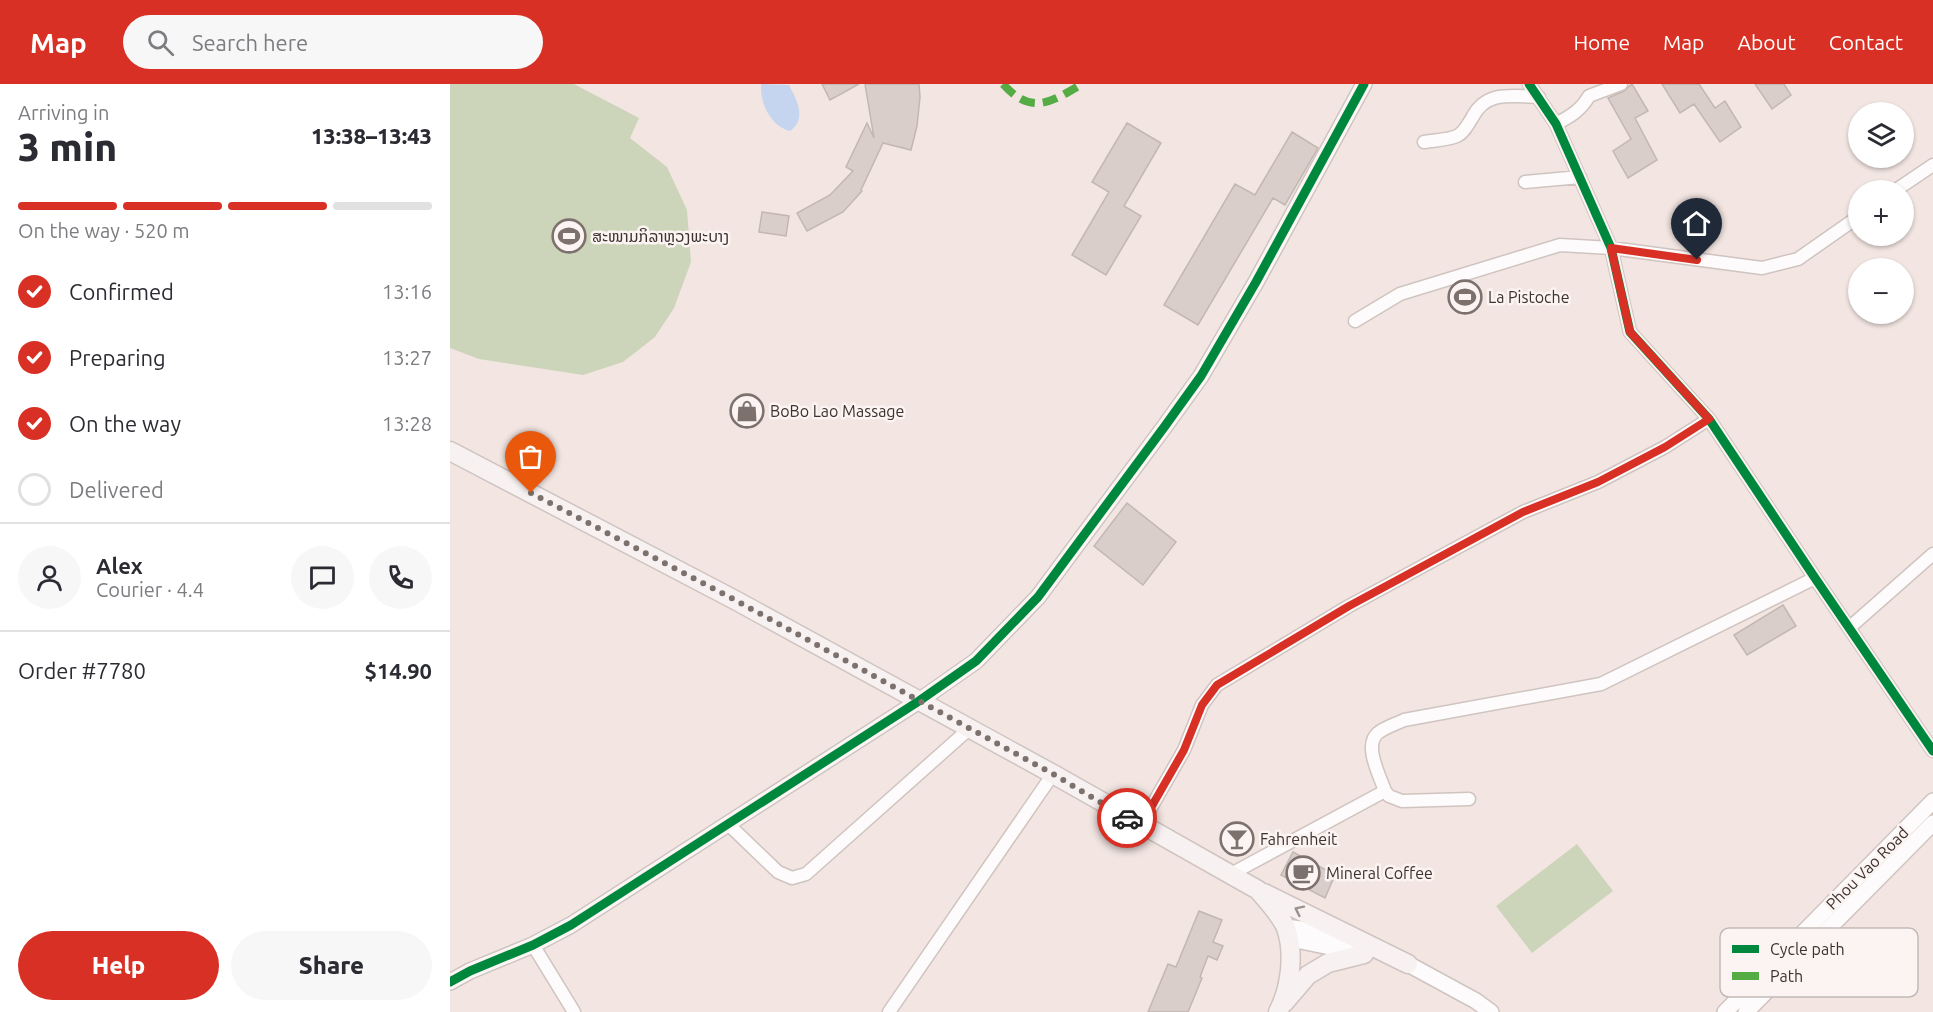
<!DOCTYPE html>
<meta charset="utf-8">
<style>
:root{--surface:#fff;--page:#f7f7f7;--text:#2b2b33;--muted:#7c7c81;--line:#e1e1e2;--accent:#d93025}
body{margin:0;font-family:Ubuntu,"Noto Sans Lao",sans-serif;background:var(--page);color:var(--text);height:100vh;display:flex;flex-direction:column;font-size:22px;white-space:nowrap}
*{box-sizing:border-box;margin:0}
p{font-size:20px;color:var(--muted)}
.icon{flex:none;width:33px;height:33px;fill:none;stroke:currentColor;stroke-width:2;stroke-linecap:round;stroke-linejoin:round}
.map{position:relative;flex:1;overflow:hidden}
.panel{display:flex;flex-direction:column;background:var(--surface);width:450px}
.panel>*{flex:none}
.buttons{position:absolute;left:1398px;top:18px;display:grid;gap:12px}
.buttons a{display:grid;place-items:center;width:66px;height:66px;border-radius:50%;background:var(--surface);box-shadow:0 2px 4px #0004;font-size:30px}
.pin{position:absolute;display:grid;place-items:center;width:51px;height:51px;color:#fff;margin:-62px -26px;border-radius:50% 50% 50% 0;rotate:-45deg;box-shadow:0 0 6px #0007}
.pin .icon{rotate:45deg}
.courier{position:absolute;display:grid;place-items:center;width:60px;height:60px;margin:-30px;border:4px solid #d93025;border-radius:50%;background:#fff;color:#222;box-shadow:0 2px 8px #0007}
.headline em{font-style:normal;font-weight:800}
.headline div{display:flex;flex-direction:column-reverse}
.headline{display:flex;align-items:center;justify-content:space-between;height:102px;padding:0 18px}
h1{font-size:39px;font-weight:800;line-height:45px}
.bar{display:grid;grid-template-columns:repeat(4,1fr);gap:9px 6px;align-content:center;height:72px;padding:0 18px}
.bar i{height:8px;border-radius:4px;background:var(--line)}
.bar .on{background:var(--accent)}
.bar p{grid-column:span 4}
.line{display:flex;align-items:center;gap:15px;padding:0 18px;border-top:2px solid var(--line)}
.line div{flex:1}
.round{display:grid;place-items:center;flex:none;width:63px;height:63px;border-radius:32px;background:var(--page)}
ol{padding:0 18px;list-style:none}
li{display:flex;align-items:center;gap:18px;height:66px}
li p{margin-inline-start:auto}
li .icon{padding:6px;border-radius:50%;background:var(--accent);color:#fff;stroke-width:4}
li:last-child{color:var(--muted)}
li i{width:33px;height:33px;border:3px solid var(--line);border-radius:50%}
.cta{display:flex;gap:12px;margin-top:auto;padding:12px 18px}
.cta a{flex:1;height:69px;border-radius:36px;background:var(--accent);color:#fff;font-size:24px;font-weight:800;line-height:69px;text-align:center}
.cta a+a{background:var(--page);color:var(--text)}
header{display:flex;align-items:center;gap:36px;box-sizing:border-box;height:84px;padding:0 30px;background:var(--accent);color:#fff}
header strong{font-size:28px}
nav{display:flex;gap:33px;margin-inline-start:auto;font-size:21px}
.search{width:420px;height:54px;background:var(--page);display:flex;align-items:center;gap:15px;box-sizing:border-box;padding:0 21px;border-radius:33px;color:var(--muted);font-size:22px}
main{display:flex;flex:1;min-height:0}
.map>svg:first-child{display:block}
.green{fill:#ccd4ba}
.water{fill:#c5d4ef}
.building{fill:#daceca;stroke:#c2b7b3;stroke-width:1.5}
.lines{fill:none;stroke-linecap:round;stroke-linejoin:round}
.minor-casing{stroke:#cfc4c0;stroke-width:15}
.tertiary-casing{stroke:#cfc4c0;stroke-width:18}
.secondary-casing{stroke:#cfc4c0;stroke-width:21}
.minor{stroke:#fdfbfb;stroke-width:12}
.tertiary{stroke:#fdfbfb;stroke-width:15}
.secondary{stroke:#f7f2f1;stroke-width:18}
.quiet{stroke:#55ac44;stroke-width:8;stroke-dasharray:15 8;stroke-linecap:butt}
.cycleway-casing{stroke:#fbf4f2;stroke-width:13}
.cycleway{stroke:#00873e;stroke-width:9}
.oneway{stroke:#9a9290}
.done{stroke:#7d716d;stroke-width:6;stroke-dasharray:0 10.8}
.route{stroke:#d93025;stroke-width:8}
.labels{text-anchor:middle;stroke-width:5;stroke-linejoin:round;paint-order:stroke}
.poi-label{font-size:16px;fill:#3e322e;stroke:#fbf4f2;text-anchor:start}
.street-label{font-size:16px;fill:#3e322e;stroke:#fbf4f2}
.key{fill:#fbf4f2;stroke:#c2bab7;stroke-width:1.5}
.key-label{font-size:16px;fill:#3e322e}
</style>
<header>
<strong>Map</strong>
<div class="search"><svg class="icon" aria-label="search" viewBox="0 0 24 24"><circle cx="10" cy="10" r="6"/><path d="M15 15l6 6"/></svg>Search here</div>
<nav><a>Home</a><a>Map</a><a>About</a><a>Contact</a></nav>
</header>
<main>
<section class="panel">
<div class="headline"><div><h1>3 min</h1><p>Arriving in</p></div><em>13:38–13:43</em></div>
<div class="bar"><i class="on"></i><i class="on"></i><i class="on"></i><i></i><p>On the way · 520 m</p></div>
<ol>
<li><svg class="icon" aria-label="check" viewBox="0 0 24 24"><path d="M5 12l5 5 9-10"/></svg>Confirmed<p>13:16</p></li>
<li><svg class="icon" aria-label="check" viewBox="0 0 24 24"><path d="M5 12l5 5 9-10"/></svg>Preparing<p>13:27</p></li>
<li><svg class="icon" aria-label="check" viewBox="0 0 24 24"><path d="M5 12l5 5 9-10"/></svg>On the way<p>13:28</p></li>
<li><i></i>Delivered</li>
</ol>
<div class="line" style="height:108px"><a class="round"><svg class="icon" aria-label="person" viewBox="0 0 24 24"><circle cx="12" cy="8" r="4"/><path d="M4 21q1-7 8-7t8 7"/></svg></a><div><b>Alex</b><p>Courier · 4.4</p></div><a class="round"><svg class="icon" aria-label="chat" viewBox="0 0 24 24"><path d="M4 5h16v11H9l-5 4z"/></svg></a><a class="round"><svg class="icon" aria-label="phone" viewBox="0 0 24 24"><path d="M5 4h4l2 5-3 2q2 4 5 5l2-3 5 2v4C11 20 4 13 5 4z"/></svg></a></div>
<div class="line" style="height:78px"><div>Order #7780</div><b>$14.90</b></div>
<div class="cta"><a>Help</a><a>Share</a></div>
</section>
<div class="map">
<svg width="1483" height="928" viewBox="0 0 1483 928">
<rect width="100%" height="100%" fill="#f3e6e2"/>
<!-- green -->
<path class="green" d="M0 0H124L189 34 180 54 217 83 237 126 241 178 224 224 205 253 173 278 133 291 29 275 0 264Z
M1127 760 1163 807 1082 869 1046 822Z"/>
<!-- water -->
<path class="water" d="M311 0 339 1C347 16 357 35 340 47 320 42 310 19 311 0Z"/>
<!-- building -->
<path class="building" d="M372 0H409L380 16Z
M415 0H469L470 13 467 42 461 66 433 59 411 106 412 107 393 128 357 147 347 129 380 111 403 87 396 83 417 39 424 54Z
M1182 0 1198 27 1185 34 1207 76 1178 94 1163 67 1181 55 1158 14 1174 7Z
M1212 0H1249L1265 24 1275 17 1291 43 1270 58 1244 20 1230 29Z
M1305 0H1334L1341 11 1322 25Z
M677 39 711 59 674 122 691 132 656 191 622 171 659 108 642 98Z
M842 48 868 64 835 121 823 114 748 241 714 221 785 100 805 111Z
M312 128 339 132 336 152 309 148Z
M677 419 726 458 693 501 644 462Z
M1333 521 1346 542 1297 571 1284 551Z
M843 768 885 791 875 814 831 791Z
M749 827 772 836 763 858 773 862 767 876 758 872 750 893 752 894 738 928H698L718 880 726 883Z"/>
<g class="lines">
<!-- minor casing -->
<g class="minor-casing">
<path id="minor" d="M1079 0 1106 40 1161 164 1180 248 1259 335 1365 494 1483 667
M1106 40C1121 32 1131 26 1139 12L1171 0
M974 58C985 56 998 56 1007 52 1014 49 1018 40 1022 34 1036 6 1062 12 1089 13
M1075 98 1130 93
M1446 106 1483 81
M905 237 950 210 1110 161 1161 164 1312 184 1348 175 1408 133
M1399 544 1483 470
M935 707C930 692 913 661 928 649 935 643 946 640 954 636L1151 600 1365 494
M278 740 328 788 342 794 356 790 519 645
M691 741 734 666 752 621 767 601 899 522 1073 428 1148 398 1215 363 1259 335
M781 790 935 707 939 712 952 717 1019 715
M83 861 124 928
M439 928 603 690"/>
</g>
<!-- tertiary casing -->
<g class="tertiary-casing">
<path id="tertiary" d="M836 843C857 845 876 850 896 857
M838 856 851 857 899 867
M947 876 958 880 1026 917 1041 928
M0 898 20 887 83 861 121 841 469 617 526 577 588 513 715 342 751 292 806 198 914 0
M1275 928 1483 717
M1296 928 1483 739"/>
</g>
<!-- secondary casing -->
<g class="secondary-casing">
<path id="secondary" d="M0 367 285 516 603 690 808 806C818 818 830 830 836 844 845 870 840 905 828 928
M814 809 958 880
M834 919 858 891 878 879 914 870"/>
</g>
<!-- minor -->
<use href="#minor" class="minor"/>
<!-- tertiary -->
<use href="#tertiary" class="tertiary"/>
<!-- secondary -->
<use href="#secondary" class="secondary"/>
<!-- quiet -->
<path class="quiet" d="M553 0C582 32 601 18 632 0"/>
<!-- cycleway casing -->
<g class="cycleway-casing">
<path id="cycleway" d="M1079 0 1106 40 1161 164 1180 248 1259 335 1365 494 1483 667
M0 898 20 887 83 861 121 841 469 617 526 577 588 513 715 342 751 292 806 198 914 0"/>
</g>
<!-- cycleway -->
<use href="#cycleway" class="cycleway"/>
</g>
<!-- one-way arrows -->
<defs><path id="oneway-chevron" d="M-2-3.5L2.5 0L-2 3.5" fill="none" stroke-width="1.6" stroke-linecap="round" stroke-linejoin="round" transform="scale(1.5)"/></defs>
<use class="oneway" href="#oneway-chevron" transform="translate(849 826) rotate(-154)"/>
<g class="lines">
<!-- done -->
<path class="done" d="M81 409 285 516 603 690 677 734"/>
<!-- route -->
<path class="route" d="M677 734 691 741 734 666 752 621 767 601 899 522 938 501 1073 428 1148 398 1215 363 1259 335 1180 248 1161 164 1247 176"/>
</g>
<!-- icons -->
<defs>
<g id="stadium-ring" transform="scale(1.725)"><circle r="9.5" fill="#fbf4f2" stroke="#7d716d" stroke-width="1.5"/><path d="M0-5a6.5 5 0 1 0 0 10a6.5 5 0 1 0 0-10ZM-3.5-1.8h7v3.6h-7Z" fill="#7d716d"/></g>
<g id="shop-ring" transform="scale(1.725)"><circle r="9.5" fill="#fbf4f2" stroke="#7d716d" stroke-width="1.5"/><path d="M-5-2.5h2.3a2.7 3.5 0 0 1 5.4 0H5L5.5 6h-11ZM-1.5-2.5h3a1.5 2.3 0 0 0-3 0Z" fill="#7d716d"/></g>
<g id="bar-ring" transform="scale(1.725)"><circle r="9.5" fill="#fbf4f2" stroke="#7d716d" stroke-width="1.5"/><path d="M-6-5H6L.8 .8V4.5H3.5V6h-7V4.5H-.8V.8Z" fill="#7d716d"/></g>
<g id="cafe-ring" transform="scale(1.725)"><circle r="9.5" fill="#fbf4f2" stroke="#7d716d" stroke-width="1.5"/><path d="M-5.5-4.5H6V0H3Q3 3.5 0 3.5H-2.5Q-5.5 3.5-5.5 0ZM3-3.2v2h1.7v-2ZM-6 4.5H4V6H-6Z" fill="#7d716d"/></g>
</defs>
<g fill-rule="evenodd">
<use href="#stadium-ring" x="119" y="152"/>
<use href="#stadium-ring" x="1015" y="213"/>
<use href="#shop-ring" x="297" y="327"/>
<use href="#bar-ring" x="787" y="755"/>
<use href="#cafe-ring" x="853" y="789"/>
</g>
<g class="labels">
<!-- poi labels -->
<g class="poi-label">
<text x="142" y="158">ສະໜາມກິລາຫຼວງພະບາງ</text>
<text x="1038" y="219">La Pistoche</text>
<text x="320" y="333">BoBo Lao Massage</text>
<text x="810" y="761">Fahrenheit</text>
<text x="876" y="795">Mineral Coffee</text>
</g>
<!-- street labels -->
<g class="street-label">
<text transform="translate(1417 784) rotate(-45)" y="6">Phou Vao Road</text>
</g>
</g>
<!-- legend -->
<rect x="1270" y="844" width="198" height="69" rx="9" class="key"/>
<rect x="1282" y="861" width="27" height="8" fill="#00873e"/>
<rect x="1282" y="888" width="27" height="8" fill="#55ac44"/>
<g class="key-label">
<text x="1320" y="871">Cycle path</text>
<text x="1320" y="898">Path</text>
</g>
</svg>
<div class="buttons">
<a><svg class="icon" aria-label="layers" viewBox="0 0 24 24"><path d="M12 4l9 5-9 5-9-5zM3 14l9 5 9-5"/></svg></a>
<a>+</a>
<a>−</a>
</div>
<div class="pin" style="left:81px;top:409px;background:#ea580c"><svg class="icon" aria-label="bag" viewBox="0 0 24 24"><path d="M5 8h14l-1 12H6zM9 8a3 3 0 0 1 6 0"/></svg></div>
<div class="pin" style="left:1247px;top:176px;background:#1f2937"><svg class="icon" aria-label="home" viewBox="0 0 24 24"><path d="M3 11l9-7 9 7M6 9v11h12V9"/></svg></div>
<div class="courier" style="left:677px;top:734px"><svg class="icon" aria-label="car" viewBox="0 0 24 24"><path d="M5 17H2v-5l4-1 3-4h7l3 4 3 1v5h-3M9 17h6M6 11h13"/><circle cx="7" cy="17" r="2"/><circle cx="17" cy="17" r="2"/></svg></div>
</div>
</main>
